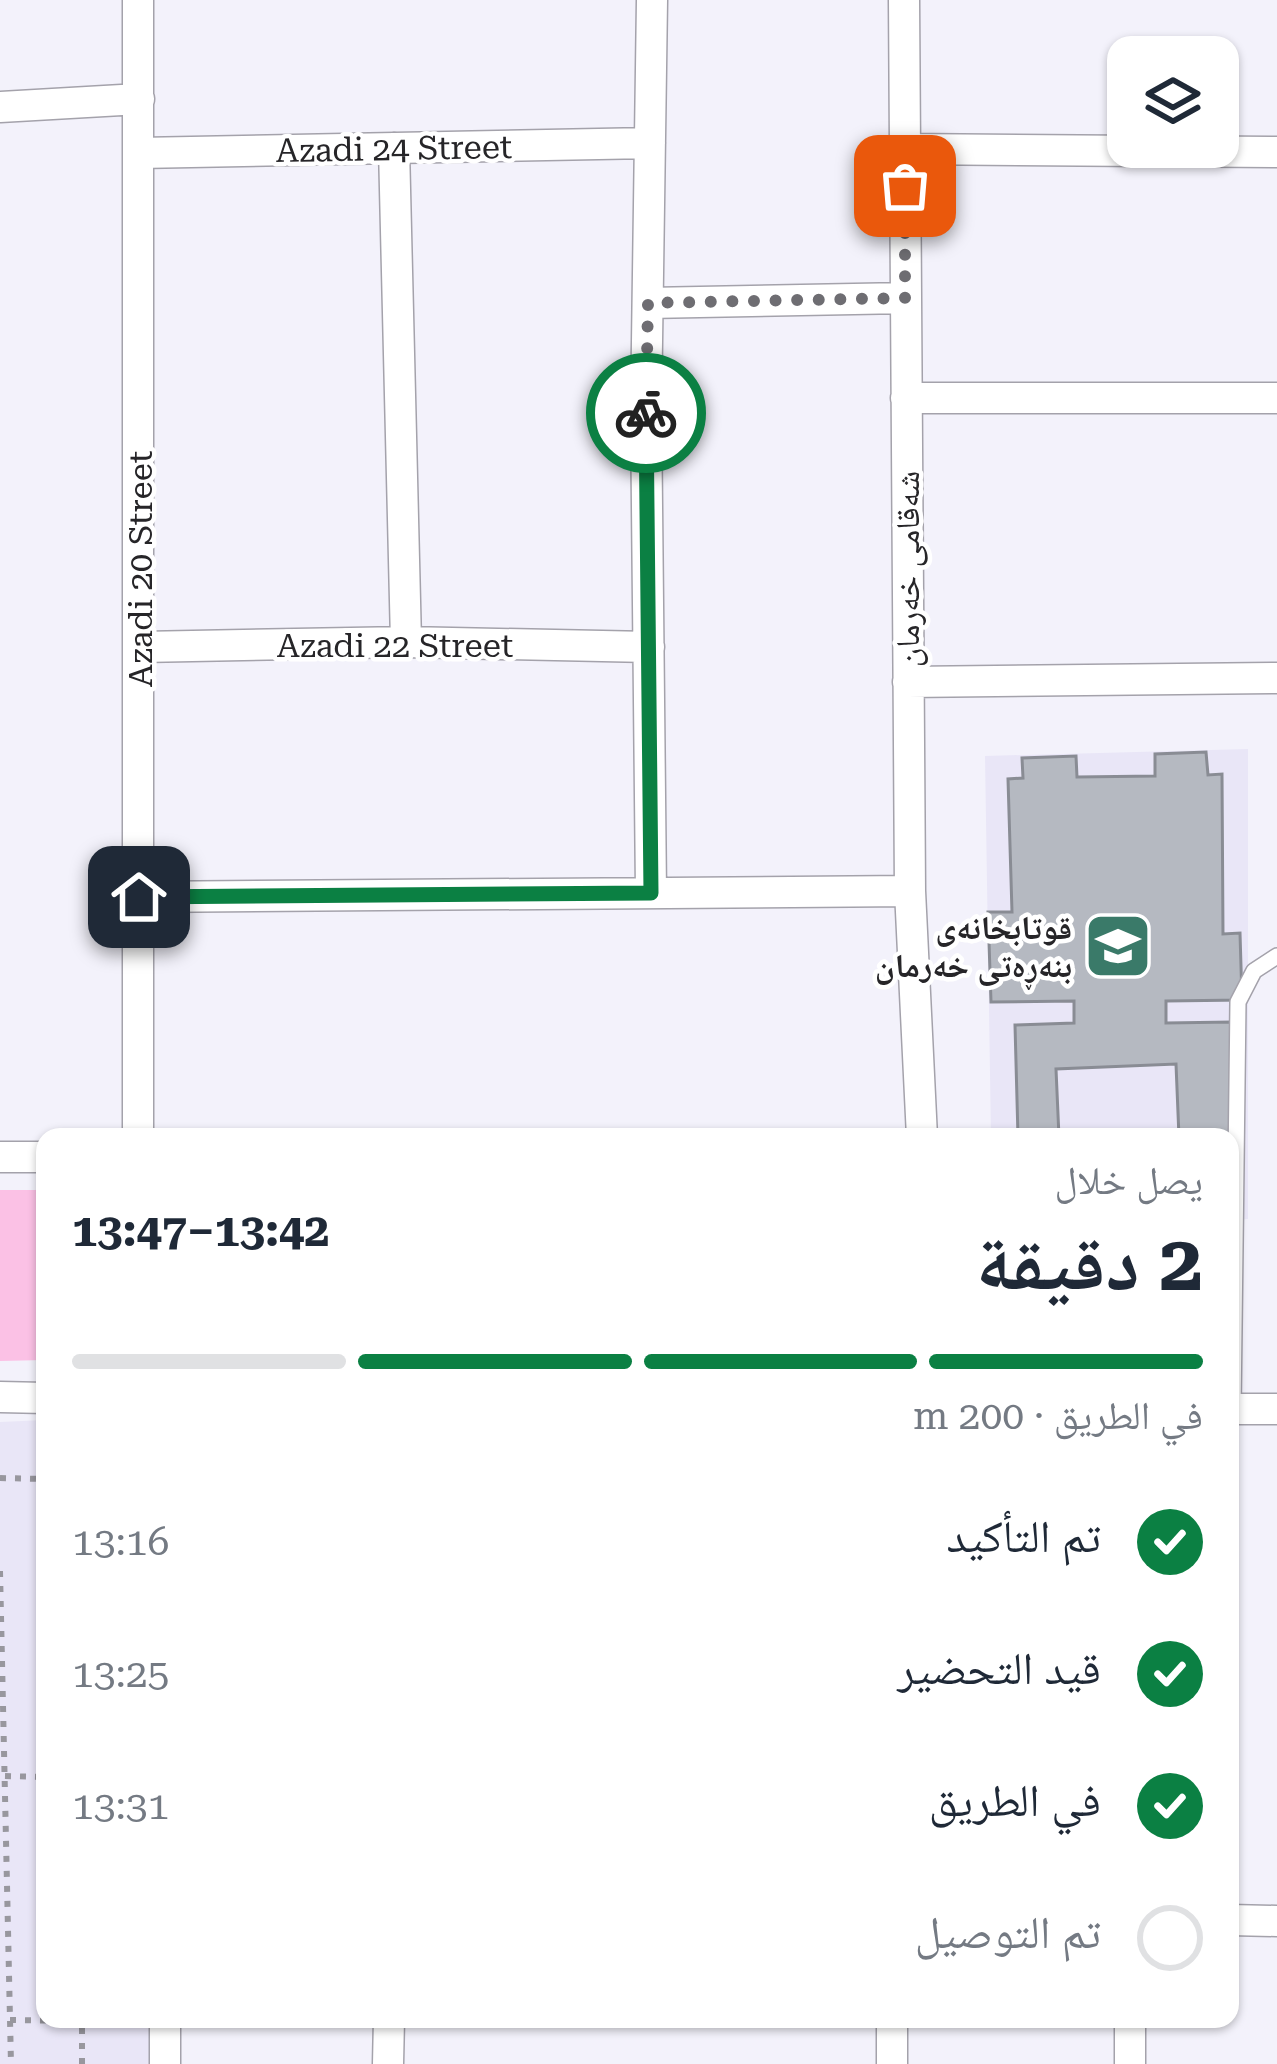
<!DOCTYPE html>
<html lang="ar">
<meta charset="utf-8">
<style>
:root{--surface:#fff;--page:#f2f2f3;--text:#1f2937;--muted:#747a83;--line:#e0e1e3;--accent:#0b8043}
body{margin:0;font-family:"Roboto Serif","Noto Naskh Arabic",serif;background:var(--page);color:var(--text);direction:rtl;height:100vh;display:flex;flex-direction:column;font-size:45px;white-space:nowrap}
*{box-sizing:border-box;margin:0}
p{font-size:39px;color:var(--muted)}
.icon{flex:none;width:66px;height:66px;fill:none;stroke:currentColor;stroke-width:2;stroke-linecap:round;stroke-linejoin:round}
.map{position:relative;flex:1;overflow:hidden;direction:ltr}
.sheet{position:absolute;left:36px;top:1128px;width:1203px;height:900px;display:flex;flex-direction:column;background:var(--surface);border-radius:24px;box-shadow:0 3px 9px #0004;direction:rtl}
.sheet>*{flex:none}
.controls{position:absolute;left:1107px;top:36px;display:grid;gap:24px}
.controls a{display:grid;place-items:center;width:132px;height:132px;border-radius:24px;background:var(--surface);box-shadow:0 3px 9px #0004;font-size:60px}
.pin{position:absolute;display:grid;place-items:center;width:102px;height:102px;color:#fff;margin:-51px;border-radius:24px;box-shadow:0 6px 18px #0006}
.courier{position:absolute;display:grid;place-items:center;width:120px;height:120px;margin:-60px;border:9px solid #0b8043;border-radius:50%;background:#fff;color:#222;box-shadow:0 3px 15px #0007}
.summary em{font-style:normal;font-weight:700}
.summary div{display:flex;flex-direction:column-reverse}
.summary{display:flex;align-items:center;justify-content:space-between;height:204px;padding:0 36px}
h1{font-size:78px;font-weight:700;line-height:90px}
.bar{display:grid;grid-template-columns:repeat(4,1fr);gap:18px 12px;align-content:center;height:144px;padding:0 36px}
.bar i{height:15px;border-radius:9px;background:var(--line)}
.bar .current{background:var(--accent)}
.bar p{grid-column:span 4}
ol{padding:0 36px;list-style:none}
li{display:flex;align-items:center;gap:36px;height:132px}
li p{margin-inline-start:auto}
li .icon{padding:12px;border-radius:50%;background:var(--accent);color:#fff;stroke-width:4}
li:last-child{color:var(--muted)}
li i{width:66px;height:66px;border:6px solid var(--line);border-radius:50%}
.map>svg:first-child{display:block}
.built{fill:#e9e6f7}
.green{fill:#fbc1e5}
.building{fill:#b5b9c1;stroke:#898c94;stroke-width:3}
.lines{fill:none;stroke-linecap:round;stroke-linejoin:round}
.service-casing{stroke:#a4a2ab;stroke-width:18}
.minor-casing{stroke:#a4a2ab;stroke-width:33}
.path{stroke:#98979e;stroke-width:6;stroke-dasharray:6 9;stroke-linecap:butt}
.service{stroke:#fff;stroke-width:15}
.minor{stroke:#fff;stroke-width:30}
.done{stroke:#6e6d72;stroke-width:12;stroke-dasharray:0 21.6}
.route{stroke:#0b8043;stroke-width:15}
.labels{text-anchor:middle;stroke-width:9;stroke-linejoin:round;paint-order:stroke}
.street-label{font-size:33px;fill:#262528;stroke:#fff}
.poi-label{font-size:33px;font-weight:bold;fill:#262528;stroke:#fff;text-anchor:end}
</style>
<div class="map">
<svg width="1277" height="2064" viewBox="0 0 1277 2064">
<rect width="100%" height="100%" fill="#f3f2fb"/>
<!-- built -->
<path class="built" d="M1248 749V1219L1230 1220V1137H991L985 756Z
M45 1420V2019H157L158 2064H0V1422Z"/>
<!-- green -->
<path class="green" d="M0 1190H45V1360L0 1361Z"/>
<!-- building -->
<path class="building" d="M1206 752 1208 775 1222 774 1223 934 1240 933 1242 1000 1166 1001V1023L1231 1022 1230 1137H1179L1176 1064 1056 1069 1059 1137H1018L1015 1025 1074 1023V1001L991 1002 988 912H1012L1008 779 1023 778 1022 758 1076 756 1077 777 1155 776V754Z"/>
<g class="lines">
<!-- service casing -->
<g class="service-casing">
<path id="service" d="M1233 1409 1238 1002 1254 971 1277 956"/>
</g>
<!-- minor casing -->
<g class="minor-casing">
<path id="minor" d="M904 0 910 891 922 1137
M0 107 139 99
M394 148 406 642
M905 149 1277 152
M139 153 650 143
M648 303 906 298
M906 398H1277
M141 647 406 642 649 647
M908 682 1277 678
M651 893 646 410 652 0
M139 897 910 891
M138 1137V0
M0 1157H45
M0 1397 45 1398
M1230 1409H1277
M1230 1920 1277 1921
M165 2064V2019
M388 2064 389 2019
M892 2064V2019
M1130 2064V2019"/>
</g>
<!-- path -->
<path class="path" d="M0 1478 45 1479
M0 1571 11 2064
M5 1776 45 1777
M10 2020 137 2022
M82 2064V2023"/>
<!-- service -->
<use href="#service" class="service"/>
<!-- minor -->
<use href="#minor" class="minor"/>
</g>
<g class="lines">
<!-- done -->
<path class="done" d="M646 413 648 303 905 298V186"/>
<!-- route -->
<path class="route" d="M139 897 651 893 646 413"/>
</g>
<!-- icons -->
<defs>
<g id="school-square" transform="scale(3.45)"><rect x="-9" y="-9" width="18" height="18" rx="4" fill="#3a7a69" stroke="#fff"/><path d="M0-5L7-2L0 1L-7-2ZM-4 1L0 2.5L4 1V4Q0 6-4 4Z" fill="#fff"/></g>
</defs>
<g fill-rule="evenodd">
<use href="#school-square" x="1118" y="946"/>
</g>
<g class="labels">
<!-- street labels -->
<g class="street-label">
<text transform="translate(394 148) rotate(-1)" y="12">Azadi 24 Street</text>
<text transform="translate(140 569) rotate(-90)" y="12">Azadi 20 Street</text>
<text transform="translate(907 569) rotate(-90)" y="12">شەقامی خەرمان</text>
<text x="395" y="657">Azadi 22 Street</text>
</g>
<!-- poi labels -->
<g class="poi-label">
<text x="1072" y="939">قوتابخانەی<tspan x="1072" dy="38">بنەڕەتی خەرمان</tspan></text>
</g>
</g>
</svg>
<div class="controls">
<a><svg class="icon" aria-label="layers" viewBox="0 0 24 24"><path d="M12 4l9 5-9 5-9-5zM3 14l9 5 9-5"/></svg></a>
</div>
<div class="pin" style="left:905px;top:186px;background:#ea580c"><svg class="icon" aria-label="bag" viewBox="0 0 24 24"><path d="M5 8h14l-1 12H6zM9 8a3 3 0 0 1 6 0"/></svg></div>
<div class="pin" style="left:139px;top:897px;background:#1f2937"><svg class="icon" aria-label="home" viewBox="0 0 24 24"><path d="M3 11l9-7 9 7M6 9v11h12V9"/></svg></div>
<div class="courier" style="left:646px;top:413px"><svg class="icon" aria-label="bike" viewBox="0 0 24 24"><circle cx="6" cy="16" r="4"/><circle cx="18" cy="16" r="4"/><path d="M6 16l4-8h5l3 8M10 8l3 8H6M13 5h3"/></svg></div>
<section class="sheet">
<div class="summary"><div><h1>2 دقيقة</h1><p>يصل خلال</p></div><em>13:42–13:47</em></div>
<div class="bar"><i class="current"></i><i class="current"></i><i class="current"></i><i></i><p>في الطريق · 200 m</p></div>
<ol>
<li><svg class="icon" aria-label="check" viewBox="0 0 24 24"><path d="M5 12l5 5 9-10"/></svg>تم التأكيد<p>13:16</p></li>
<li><svg class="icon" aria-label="check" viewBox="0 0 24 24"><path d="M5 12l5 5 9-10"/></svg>قيد التحضير<p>13:25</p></li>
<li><svg class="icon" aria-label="check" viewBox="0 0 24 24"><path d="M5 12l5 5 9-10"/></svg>في الطريق<p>13:31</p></li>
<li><i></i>تم التوصيل</li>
</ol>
</section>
</div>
